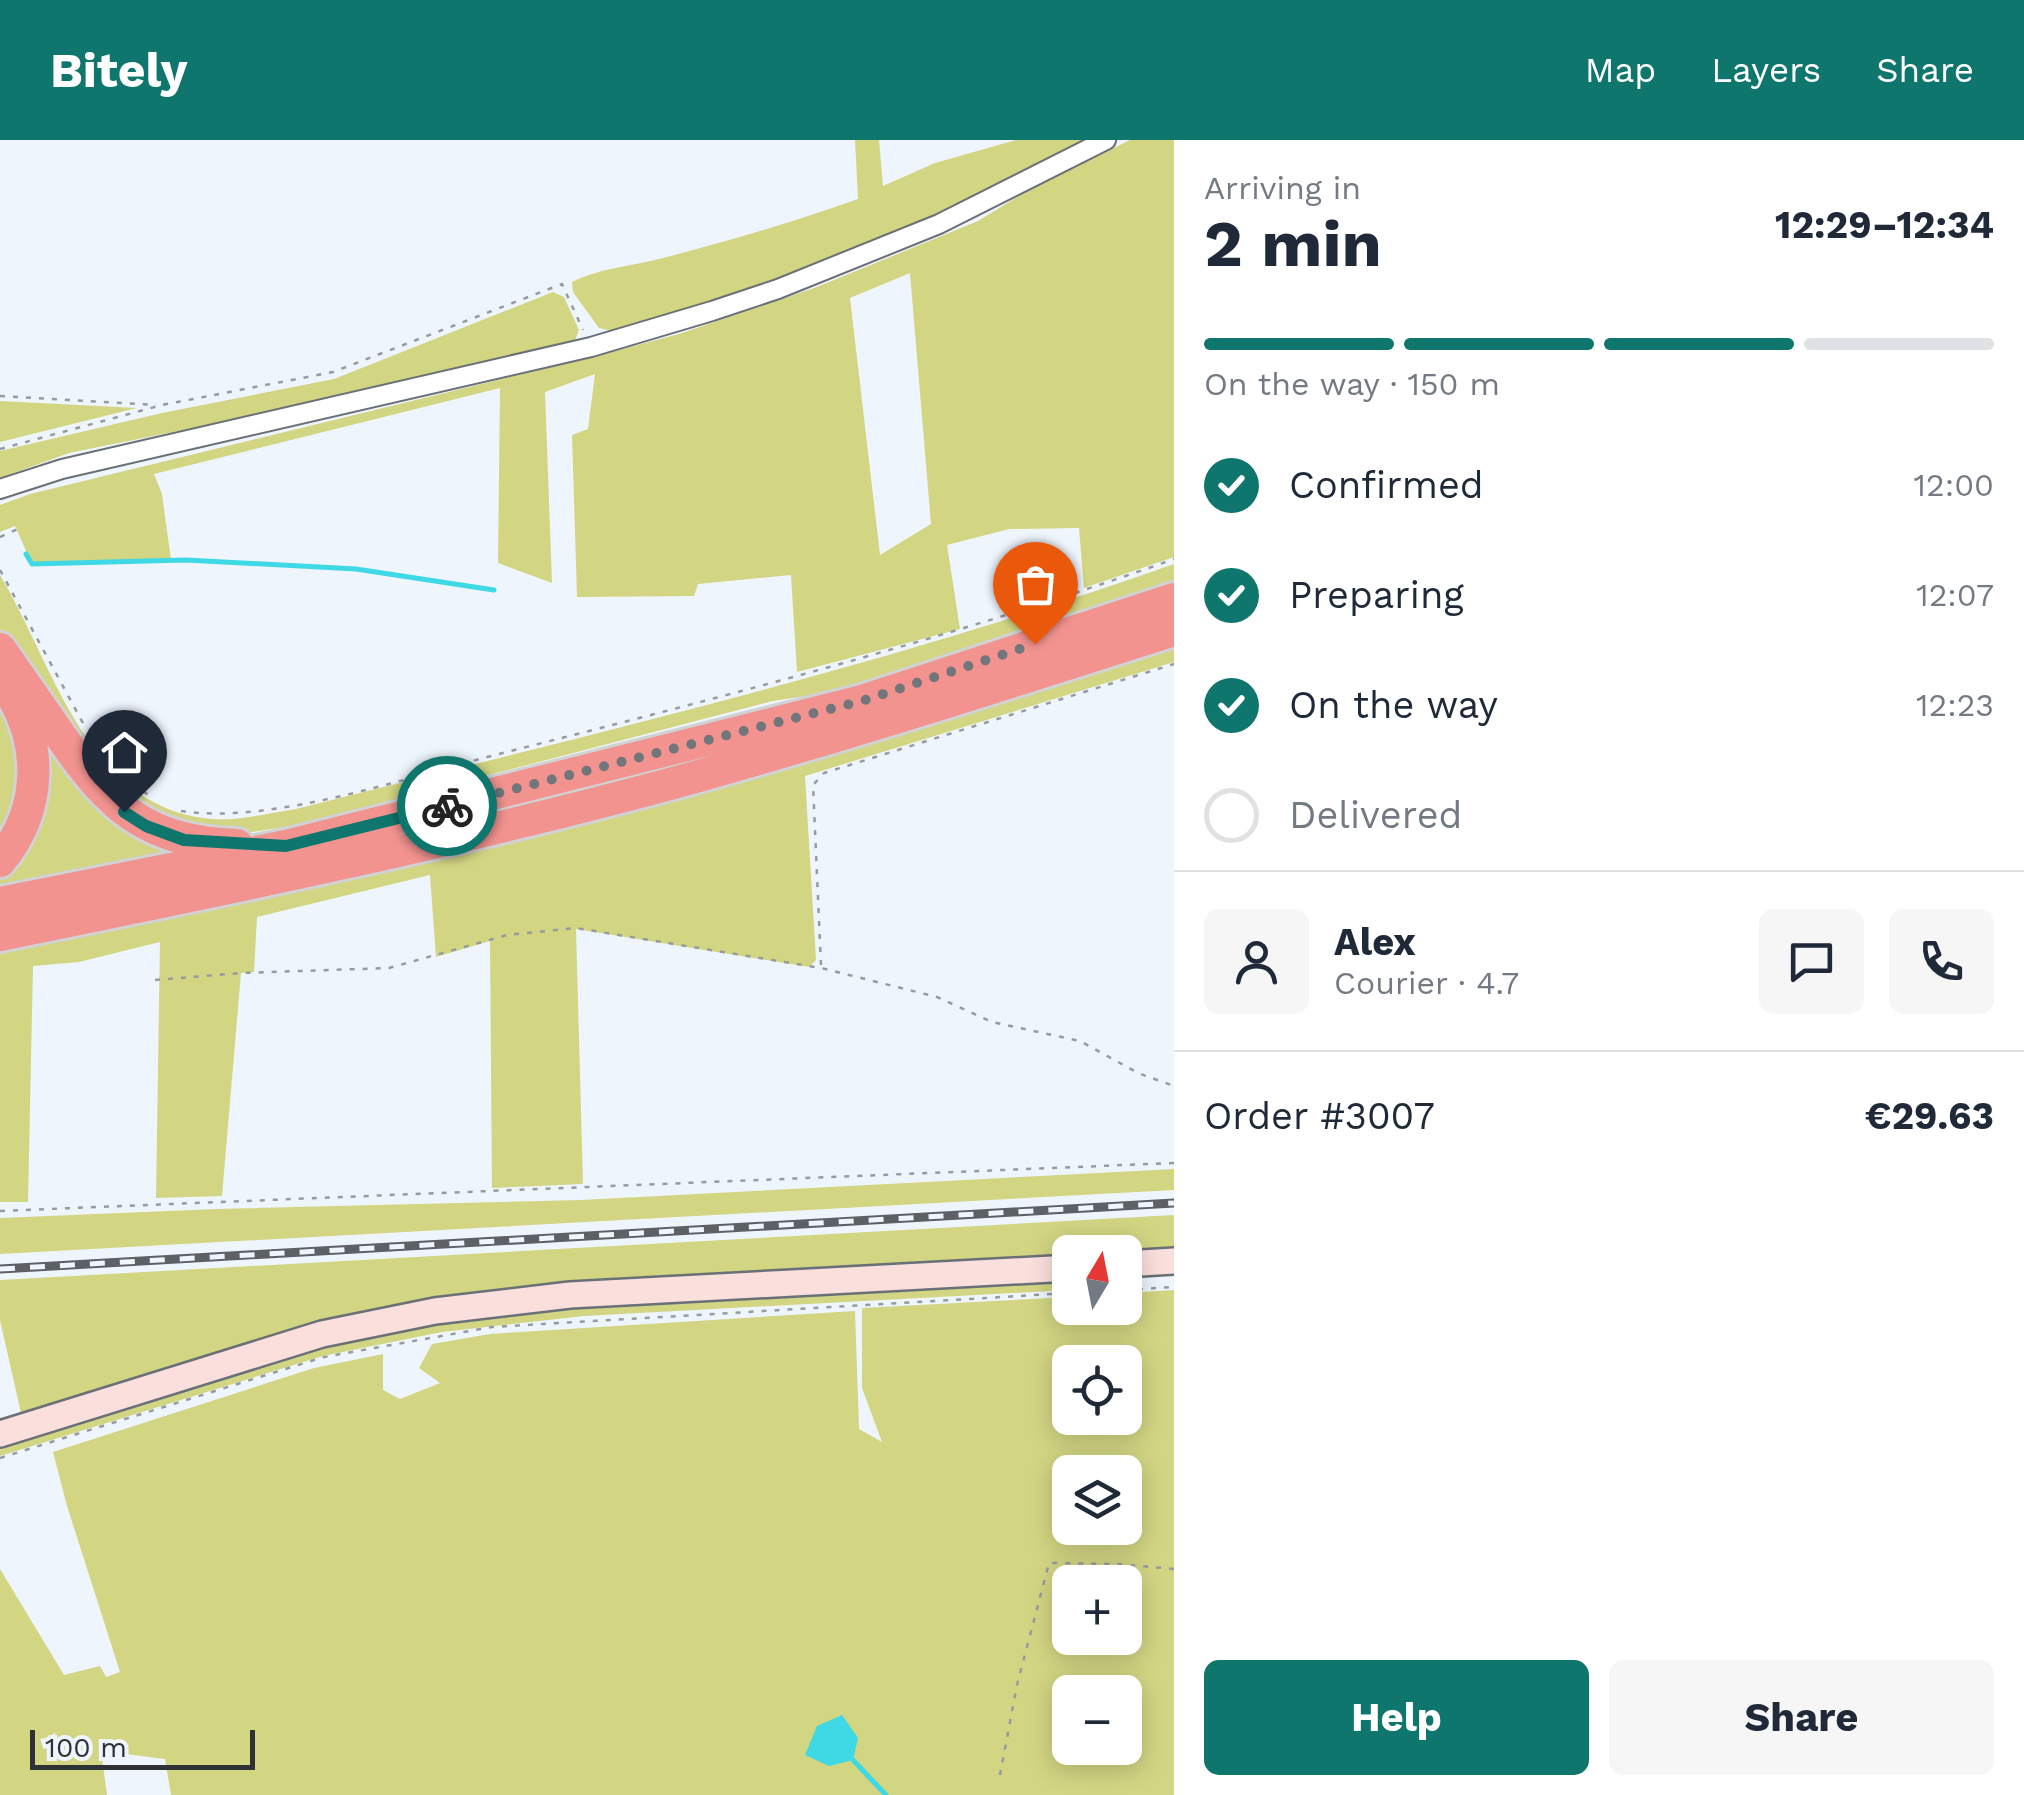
<!DOCTYPE html>
<meta charset="utf-8">
<style>
:root{--surface:#fff;--page:#f6f6f7;--text:#1f2937;--muted:#747a83;--line:#e0e1e3;--accent:#0f766e}
body{margin:0;font-family:"Work Sans",sans-serif;background:var(--page);color:var(--text);height:100vh;display:flex;flex-direction:column;font-size:38px;white-space:nowrap}
*{box-sizing:border-box;margin:0}
p{font-size:32px;color:var(--muted)}
.icon{flex:none;width:55px;height:55px;fill:none;stroke:currentColor;stroke-width:2;stroke-linecap:round;stroke-linejoin:round}
.map{position:relative;flex:1;overflow:hidden}
.sheet{display:flex;flex-direction:column;background:var(--surface);width:850px}
.sheet>*{flex:none}
.needle{width:65px;rotate:10deg}
.tools{position:absolute;left:1052px;top:1095px;display:grid;gap:20px}
.tools a{display:grid;place-items:center;width:90px;height:90px;border-radius:15px;background:var(--surface);box-shadow:0 5px 25px #0003;font-size:50px}
.scale{position:absolute;left:30px;bottom:25px;width:225px;box-sizing:border-box;padding-left:10px;border:5px solid #2f3235;border-top:0;font-size:28px;line-height:35px;white-space:nowrap;color:#2f3235;-webkit-text-stroke:8px #eff5fd;paint-order:stroke}
.pin{position:absolute;display:grid;place-items:center;width:85px;height:85px;color:#fff;margin:-102px -42px;border-radius:50% 50% 50% 0;rotate:-45deg;box-shadow:0 0 10px #0007}
.pin .icon{rotate:45deg}
.courier{position:absolute;display:grid;place-items:center;width:100px;height:100px;margin:-50px;border:8px solid #0f766e;border-radius:50%;background:#fff;color:#222;box-shadow:0 2px 12px #0007}
.headline em{font-style:normal;font-weight:700}
.headline div{display:flex;flex-direction:column-reverse}
.headline{display:flex;align-items:center;justify-content:space-between;height:170px;padding:0 30px}
h1{font-size:65px;font-weight:700;line-height:75px}
.bar{display:grid;grid-template-columns:repeat(4,1fr);gap:15px 10px;align-content:center;height:120px;padding:0 30px}
.bar i{height:12px;border-radius:8px;background:var(--line)}
.bar .on{background:var(--accent)}
.bar p{grid-column:span 4}
.line{display:flex;align-items:center;gap:25px;padding:0 30px;border-top:2px solid var(--line)}
.line div{flex:1}
.round{display:grid;place-items:center;flex:none;width:105px;height:105px;border-radius:15px;background:var(--page)}
ol{padding:0 30px;list-style:none}
li{display:flex;align-items:center;gap:30px;height:110px}
li p{margin-inline-start:auto}
li .icon{padding:10px;border-radius:50%;background:var(--accent);color:#fff;stroke-width:4}
li:last-child{color:var(--muted)}
li i{width:55px;height:55px;border:5px solid var(--line);border-radius:50%}
.action{display:flex;gap:20px;margin-top:auto;padding:20px 30px}
.action a{flex:1;height:115px;border-radius:15px;background:var(--accent);color:#fff;font-size:40px;font-weight:700;line-height:115px;text-align:center}
.action a+a{background:var(--page);color:var(--text)}
header{display:flex;align-items:center;gap:60px;box-sizing:border-box;height:140px;padding:0 50px;background:var(--accent);color:#fff}
header strong{font-size:48px}
nav{display:flex;gap:55px;margin-inline-start:auto;font-size:35px}
main{display:flex;flex:1;min-height:0}
.map>svg:first-child{display:block}
.green{fill:#d2d582;fill-rule:evenodd}
.water{fill:#3fd9e6}
.lines{fill:none;stroke-linecap:round;stroke-linejoin:round}
.stream{stroke:#3fd9e6;stroke-width:5}
.street-casing{stroke:#6a7077;stroke-width:22}
.secondary-casing{stroke:#6a7077;stroke-width:30}
.highway-casing{stroke:#d1d2d3;stroke-width:38}
.path{stroke:#969ba0;stroke-width:2.5;stroke-dasharray:5 8;stroke-linecap:butt}
.street{stroke:#fff;stroke-width:18}
.secondary{stroke:#fbdfdd;stroke-width:25}
.highway{stroke:#f2938f;stroke-width:32}
.rail-casing{stroke:#5d6064;stroke-width:9}
.rail{stroke:#eff5fd;stroke-width:5;stroke-dasharray:15;stroke-linecap:butt}
.done{stroke:#72767b;stroke-width:10;stroke-dasharray:0 18}
.route{stroke:#0f766e;stroke-width:12}
</style>
<header>
<strong>Bitely</strong>
<nav><a>Map</a><a>Layers</a><a>Share</a></nav>
</header>
<main>
<div class="map">
<svg width="1174" height="1655" viewBox="0 0 1174 1655">
<rect width="100%" height="100%" fill="#eff5fd"/>
<!-- green -->
<path class="green" d="M855 0H879L883 46 935 23 1016 0H1100L893 98 802 133 618 192 599 188 573 152 572 142C600 128 633 126 663 118 728 101 794 82 858 59Z
M1130 0H1174V417L1084 448 1079 388 1009 389 947 405 960 489 797 532 791 435 698 444 694 456 577 457 572 295 588 289 595 234 545 252 552 443 498 423 500 248 154 334 162 354 171 420 32 424 15 386 0 392V365L30 354 596 216 679 194 817 147 978 81 1027 51ZM910 133 931 384 880 415 850 158Z
M553 152 564 157 579 190 574 203 262 274 69 313 0 338V311L162 273 334 239Z
M0 261 137 268 0 302Z
M1174 424V447L840 551 773 561 297 685 226 696 158 682 67 593 0 489V435C54 525 87 669 212 679 239 681 269 673 296 669 591 594 887 526 1174 424Z
M1174 508V522L805 636 816 820 809 827 576 789 583 1044 492 1048 490 801 436 817 430 735 257 777 254 832 241 833 222 1056 156 1058 160 802 79 822 33 826 28 1062H0V814L562 688 805 622Z
M0 558 24 634 0 704Z
M37 597 50 598 209 711 0 751V729Z
M1174 1029V1050L0 1114V1078L217 1069 581 1060Z
M1174 1075V1113L1070 1112V1119L489 1153 0 1285V1278L21 1273 0 1180V1140Z
M1070 1136V1150L584 1176 442 1192 323 1216 0 1316V1303L280 1216 440 1178 537 1168Z
M1174 1150V1655H171L165 1619 101 1611 107 1655H0V1429L64 1535 100 1526 106 1537 120 1532 67 1366 53 1312 314 1228 383 1214V1250L400 1259 440 1243 419 1228 432 1204 490 1194 855 1171 859 1289 882 1302 862 1248V1168L1070 1157V1168H1125V1153ZM1070 1222H1125V1278H1070ZM1070 1332H1125V1388H1070ZM1070 1442H1125V1498H1070ZM1070 1552H1125V1608H1070Z"/>
<!-- water -->
<path class="water" d="M842 1575 858 1598 853 1620 829 1626 805 1615 817 1586Z"/>
<g class="lines">
<!-- stream -->
<path class="stream" d="M26 414 32 424 186 420 356 429 494 450
M853 1620 886 1655"/>
<!-- street casing -->
<g class="street-casing">
<path id="street" d="M0 349 62 329 591 207 712 171 778 149 939 84 1106 0"/>
</g>
<!-- secondary casing -->
<g class="secondary-casing">
<path id="secondary" d="M1125 1124 1174 1121
M0 1294 322 1194 435 1171 570 1155 1070 1128"/>
</g>
<!-- highway casing -->
<g class="highway-casing">
<path id="highway" d="M0 509C21 539 41 568 62 598 111 669 148 702 237 705
M0 721C42 670 44 604 8 549
M0 763 286 706 862 561 1174 459
M0 795C223 750 446 704 666 645 837 598 1005 544 1174 490"/>
</g>
<!-- path -->
<path class="path" d="M0 256 156 265
M0 309 162 265 333 232 562 144 583 190
M0 397 22 387
M0 430 84 585
M89 592 118 629
M123 635 152 658
M181 671C271 685 408 637 499 614 726 556 953 498 1174 419
M821 825 813 645 824 633 1174 524
M155 840 241 833 389 828 507 795 576 788 821 828 937 857 992 882 1080 901 1138 933 1174 946
M0 1071 1174 1023
M1125 1150 1174 1147
M0 1318 324 1217 492 1187 1070 1153
M1000 1635 1017 1545 1049 1423 1117 1424 1174 1429"/>
<!-- street -->
<use href="#street" class="street"/>
<!-- secondary -->
<use href="#secondary" class="secondary"/>
<!-- highway -->
<use href="#highway" class="highway"/>
<!-- rail casing -->
<g class="rail-casing">
<path id="rail" d="M0 1129 1174 1063"/>
</g>
<!-- rail -->
<use href="#rail" class="rail"/>
</g>
<g class="lines">
<!-- done -->
<path class="done" d="M447 666 862 561 1035 504"/>
<!-- route -->
<path class="route" d="M124 672 146 686 184 700 286 706 447 666"/>
</g>
</svg>
<div class="tools">
<a><svg class="needle" viewBox="-14 -14 28 28"><path d="M0-13l5 13h-10z" fill="#e53935"/><path d="M0 13l5-13h-10z" fill="#747a83"/></svg></a>
<a><svg class="icon" aria-label="locate" viewBox="0 0 24 24"><circle cx="12" cy="12" r="6"/><path d="M12 2v4M12 18v4M2 12h4M18 12h4"/></svg></a>
<a><svg class="icon" aria-label="layers" viewBox="0 0 24 24"><path d="M12 4l9 5-9 5-9-5zM3 14l9 5 9-5"/></svg></a>
<a>+</a>
<a>−</a>
</div>
<div class="scale">100 m</div>
<div class="pin" style="left:1035px;top:504px;background:#ea580c"><svg class="icon" aria-label="bag" viewBox="0 0 24 24"><path d="M5 8h14l-1 12H6zM9 8a3 3 0 0 1 6 0"/></svg></div>
<div class="pin" style="left:124px;top:672px;background:#1f2937"><svg class="icon" aria-label="home" viewBox="0 0 24 24"><path d="M3 11l9-7 9 7M6 9v11h12V9"/></svg></div>
<div class="courier" style="left:447px;top:666px"><svg class="icon" aria-label="bike" viewBox="0 0 24 24"><circle cx="6" cy="16" r="4"/><circle cx="18" cy="16" r="4"/><path d="M6 16l4-8h5l3 8M10 8l3 8H6M13 5h3"/></svg></div>
</div>
<section class="sheet">
<div class="headline"><div><h1>2 min</h1><p>Arriving in</p></div><em>12:29–12:34</em></div>
<div class="bar"><i class="on"></i><i class="on"></i><i class="on"></i><i></i><p>On the way · 150 m</p></div>
<ol>
<li><svg class="icon" aria-label="check" viewBox="0 0 24 24"><path d="M5 12l5 5 9-10"/></svg>Confirmed<p>12:00</p></li>
<li><svg class="icon" aria-label="check" viewBox="0 0 24 24"><path d="M5 12l5 5 9-10"/></svg>Preparing<p>12:07</p></li>
<li><svg class="icon" aria-label="check" viewBox="0 0 24 24"><path d="M5 12l5 5 9-10"/></svg>On the way<p>12:23</p></li>
<li><i></i>Delivered</li>
</ol>
<div class="line" style="height:180px"><a class="round"><svg class="icon" aria-label="person" viewBox="0 0 24 24"><circle cx="12" cy="8" r="4"/><path d="M4 21q1-7 8-7t8 7"/></svg></a><div><b>Alex</b><p>Courier · 4.7</p></div><a class="round"><svg class="icon" aria-label="chat" viewBox="0 0 24 24"><path d="M4 5h16v11H9l-5 4z"/></svg></a><a class="round"><svg class="icon" aria-label="phone" viewBox="0 0 24 24"><path d="M5 4h4l2 5-3 2q2 4 5 5l2-3 5 2v4C11 20 4 13 5 4z"/></svg></a></div>
<div class="line" style="height:130px"><div>Order #3007</div><b>€29.63</b></div>
<div class="action"><a>Help</a><a>Share</a></div>
</section>
</main>
